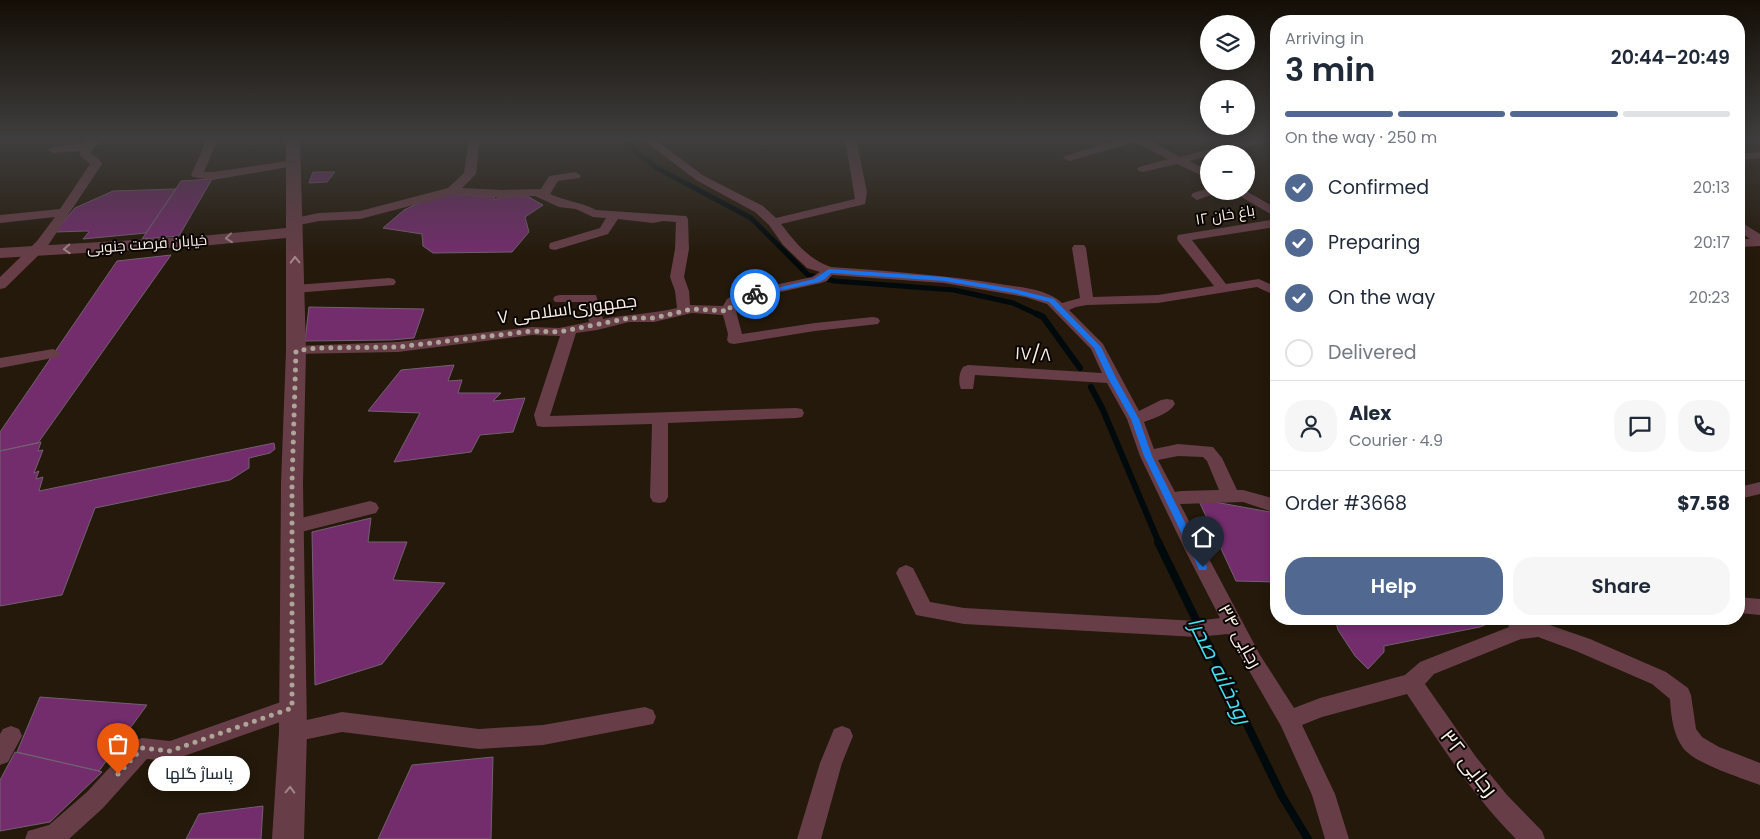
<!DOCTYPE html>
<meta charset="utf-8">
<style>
:root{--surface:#fff;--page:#f6f6f7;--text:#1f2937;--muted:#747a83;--line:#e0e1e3;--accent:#516990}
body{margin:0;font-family:Poppins,Cairo,sans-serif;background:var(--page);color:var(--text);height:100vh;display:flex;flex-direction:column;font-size:19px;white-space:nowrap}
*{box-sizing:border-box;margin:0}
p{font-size:16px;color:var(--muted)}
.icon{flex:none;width:28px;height:28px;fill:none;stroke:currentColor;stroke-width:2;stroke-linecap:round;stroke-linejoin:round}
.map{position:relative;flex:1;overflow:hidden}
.sheet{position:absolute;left:1270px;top:15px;width:475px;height:610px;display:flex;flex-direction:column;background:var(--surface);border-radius:20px;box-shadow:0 2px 12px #0003}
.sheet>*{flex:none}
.buttons{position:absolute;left:1200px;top:15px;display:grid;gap:10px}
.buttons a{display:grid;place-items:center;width:55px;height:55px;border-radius:50%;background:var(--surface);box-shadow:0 2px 12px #0003;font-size:25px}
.pin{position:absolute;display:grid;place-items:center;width:42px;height:42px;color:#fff;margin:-51px -21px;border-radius:50% 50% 50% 0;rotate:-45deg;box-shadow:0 0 5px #0007}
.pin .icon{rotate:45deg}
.courier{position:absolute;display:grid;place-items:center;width:50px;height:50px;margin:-25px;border:4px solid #1a73e8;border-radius:50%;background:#fff;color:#222;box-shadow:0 1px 6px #0007}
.bubble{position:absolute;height:35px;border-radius:18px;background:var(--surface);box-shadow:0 2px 12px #0003;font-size:16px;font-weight:600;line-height:35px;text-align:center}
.overview em{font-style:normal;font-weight:600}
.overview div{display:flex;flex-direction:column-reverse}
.overview{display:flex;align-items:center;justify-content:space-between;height:85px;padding:0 15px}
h1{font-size:32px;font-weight:600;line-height:38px}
.bar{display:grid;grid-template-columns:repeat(4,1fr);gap:8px 5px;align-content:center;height:60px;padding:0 15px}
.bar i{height:6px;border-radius:4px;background:var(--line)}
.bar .selected{background:var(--accent)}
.bar p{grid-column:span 4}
.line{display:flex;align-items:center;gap:12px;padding:0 15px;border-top:1px solid var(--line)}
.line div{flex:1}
.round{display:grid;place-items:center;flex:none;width:52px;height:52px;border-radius:20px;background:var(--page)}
ol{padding:0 15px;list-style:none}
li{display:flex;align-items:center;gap:15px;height:55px}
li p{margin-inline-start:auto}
li .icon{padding:5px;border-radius:50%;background:var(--accent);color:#fff;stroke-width:4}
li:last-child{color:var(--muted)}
li i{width:28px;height:28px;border:2px solid var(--line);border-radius:50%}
.cta{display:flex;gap:10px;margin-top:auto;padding:10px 15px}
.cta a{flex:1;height:58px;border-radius:20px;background:var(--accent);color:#fff;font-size:20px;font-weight:600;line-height:58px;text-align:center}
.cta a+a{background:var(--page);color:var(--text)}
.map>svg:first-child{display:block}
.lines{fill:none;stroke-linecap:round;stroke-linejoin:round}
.stream-far2{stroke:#00090b;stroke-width:5}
.stream-far1{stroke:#00090b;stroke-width:6}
.stream{stroke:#00090b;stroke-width:8}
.building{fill:#732d6d;stroke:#726170}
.minor{fill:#673e48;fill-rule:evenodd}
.tertiary{fill:#673e48;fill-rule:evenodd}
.oneway{stroke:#a18587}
.route{fill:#1a73e8}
.done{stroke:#aea599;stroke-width:5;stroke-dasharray:0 9}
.labels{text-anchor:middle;stroke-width:4;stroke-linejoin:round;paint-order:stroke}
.far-street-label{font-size:15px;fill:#f8f0e6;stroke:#0a0502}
.street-label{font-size:18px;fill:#f8f0e6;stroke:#0a0502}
.near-street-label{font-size:21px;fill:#f8f0e6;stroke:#0a0502}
.near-water-label{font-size:22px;font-style:italic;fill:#43dfef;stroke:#0a0502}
</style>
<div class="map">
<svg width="1760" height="839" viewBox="0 0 1760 839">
<rect width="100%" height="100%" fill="#24190a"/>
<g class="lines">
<!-- stream-far2 -->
<path class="stream-far2" d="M628 139 636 152 657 168 751 218 808 275 835 281 954 290 1013 303 1039 315"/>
<!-- stream-far1 -->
<path class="stream-far1" d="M1037 314 1043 317 1080 368
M1091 387 1103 410 1159 543"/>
<!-- stream -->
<path class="stream" d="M1158 542 1282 796 1308 839"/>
</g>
<!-- building -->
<path class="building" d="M313 172H335L327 182 309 183Z
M212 179 179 236 142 239 181 181Z
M176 189 146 233 83 239 89 232 87 231 55 232 75 208 113 191Z
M445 194 494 197 495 200 504 195H525L543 205 525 217 529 232 512 252 433 253 423 246 422 234 383 228 404 210 419 203Z
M171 255 38 443 0 451V432L117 261Z
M309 307 424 309 414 338 391 340 305 341Z
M454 365 448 381 462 380 458 393H501L493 401 525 398 513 432 480 435 471 452 394 462 420 413 368 411 401 370Z
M41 442 38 451 43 450 34 473 39 471 36 479 43 477 39 491 274 443 275 449 270 453 249 458V468L230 480 95 508 62 595 0 606V451Z
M1198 499 1270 512 1276 516V582L1236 581Z
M371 518 368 542H407L393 580 445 583 382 664 315 685 312 532Z
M1335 619H1498L1480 627 1384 646V652L1368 669 1355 656 1338 630Z
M40 697 147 705 99 771 17 752Z
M15 752 99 771 102 772 50 822 0 831V780Z
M493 757 491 839H378L412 765Z
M263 806 261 839H186L199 814Z"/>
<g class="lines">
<!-- minor -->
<path class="minor" d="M89 139H101L90 153 99 159 102 164 47 247 5 288 0 289V277L37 241 55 217 0 223V215L60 209 90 164 80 156V151L54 153 48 150C59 141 78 149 89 139Z
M207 139H218L204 172H213L294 160 300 163 294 166 213 180 193 177 191 175Z
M469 139H480L476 174 462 188 502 190 541 189 549 176 575 172 579 174 581 176 579 178 558 181 550 194C565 201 581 202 596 210L686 216 688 219 689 249 684 277 689 291 690 305 723 306 727 299 738 293 812 277 820 272 807 268 783 245 769 225 755 212 696 180 642 139H654L704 176 763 206 776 218 855 199 845 139H856L867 192 865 204 781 224C795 242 809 260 831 267 888 271 943 275 1000 284 1019 287 1047 289 1062 303L1080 298 1072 248 1074 245H1084L1086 248 1093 297 1158 295 1214 286 1178 241 1177 238 1178 235 1276 219V227L1192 240 1226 284 1259 279 1276 287V296L1257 287 1158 303 1087 305 1076 307 1069 310 1103 344 1139 411 1161 400 1167 399 1173 400 1175 404C1169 414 1154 418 1144 422L1154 449 1178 444 1213 447 1222 458 1237 490H1243L1276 499V513L1243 502 1180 504 1260 655 1294 708 1320 698 1405 675 1420 662 1509 627 1506 619H1526L1527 622 1538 621 1590 639 1666 672 1688 688 1691 695 1696 729 1702 737 1719 747 1760 763V785C1741 778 1694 763 1683 748 1673 734 1671 716 1670 699L1652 684 1576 651 1538 637 1521 639 1434 674 1425 684 1476 757 1507 795 1542 831 1545 839H1516C1473 796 1440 744 1407 694L1322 717 1302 725 1335 794 1349 839H1325L1312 795 1281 726 1228 634 1197 637 964 624 916 615 896 573 899 568 906 565 913 568 930 602 964 608 1197 621 1220 618 1186 552 1140 456 1127 419 1107 383 975 375 973 389H961C958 383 959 372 963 367L968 365 1102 373 1091 349 1047 304 1025 297 944 283 832 275 827 281 821 283 748 299 738 304 736 311 742 334 815 323 873 317 878 318 880 321 878 324 815 331 734 344 729 343 727 340 728 334 723 315 692 313 654 322H629L597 330 576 333 550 416 796 408 802 409 804 413 802 417 796 418 668 423V497L665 502 659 503 653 502 650 497 652 424 543 427 537 426 534 415 560 336 532 335 398 352 291 354 289 351 291 348 296 346 398 342 532 327 559 328 589 322 585 302H555L553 299 555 296 560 295H596L603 319C628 314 652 314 677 308L675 291 670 277 675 249 676 222 663 221 653 223 618 219 608 234 555 250 550 249 549 246 550 243 600 228 606 218 593 217 576 209 559 207 535 196 502 198 452 195 360 219 319 221 294 226 288 222 290 219 319 213 360 211 448 188 464 173ZM1178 456 1203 457 1207 461 1219 490 1181 491 1175 492 1158 460Z
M1121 139H1147L1180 157 1251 139H1271L1270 141 1219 154H1209V156L1189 161 1209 171V179L1177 164 1143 172 1139 171 1137 169 1139 167 1168 159 1135 142 1069 161 1063 158 1065 156Z
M1760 152V158L1739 160V154Z
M1209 188V191H1216L1214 194 1197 200 1191 196 1193 193Z
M1231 191H1246L1276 208V217Z
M1739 221 1760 234V246L1739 247V239H1750L1739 231Z
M389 278 394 279 396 282 394 285 295 293 288 289 295 285Z
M53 349 58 351 61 354 58 357 0 368V358Z
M1760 482V494L1739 499V487Z
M370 501 376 503 379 508 376 513 293 534 287 532 284 527 287 522 293 520Z
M1739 597 1760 599V615L1739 613Z
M292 698 300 701 303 708 300 715 170 761 147 759 103 808 69 839H25L28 831 49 825 87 792 134 741 142 738 170 741Z
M645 707 653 710 656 717 653 724 543 745 479 749 342 732 293 742 285 739 282 732 285 725 342 712 479 729 543 725Z
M11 726 19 729 22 736 8 762 0 765V734L3 729Z
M842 726 850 729 853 736 842 763 821 839H797L820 763 834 729Z"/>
<!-- tertiary -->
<path class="tertiary" d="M286 139H300L306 351 303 483 307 732 304 839H272L279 732 281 483 286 351V238L201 246 0 258V248L201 236 286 228Z"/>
</g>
<!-- one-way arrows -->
<defs><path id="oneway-chevron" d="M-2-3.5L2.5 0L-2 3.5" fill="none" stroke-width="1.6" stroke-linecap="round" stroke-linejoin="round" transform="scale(1.25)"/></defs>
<g class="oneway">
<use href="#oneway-chevron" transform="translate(229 238) rotate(174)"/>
<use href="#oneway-chevron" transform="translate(67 249) rotate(177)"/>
<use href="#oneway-chevron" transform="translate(295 260) rotate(-91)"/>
<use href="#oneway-chevron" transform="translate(290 790) rotate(-88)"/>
</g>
<!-- sky -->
<linearGradient id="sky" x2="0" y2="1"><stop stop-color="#140e06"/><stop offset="0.54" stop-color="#3f3e3e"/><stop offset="1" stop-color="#3f3e3e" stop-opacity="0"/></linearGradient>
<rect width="1760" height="257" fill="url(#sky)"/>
<!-- route -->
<path class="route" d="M829 269 944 277 1014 289 1054 299 1101 347 1116 378 1139 419 1152 456 1207 567 1206 570H1199L1198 567 1144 456 1131 419 1108 378 1094 348 1049 302 1014 293 944 281 831 273 825 279 819 282 755 296 751 294 814 279Z"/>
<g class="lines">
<!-- done -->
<path class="done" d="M118 774 142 748 170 751 292 708V483L296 351 316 348 398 347 532 331 559 332 629 318H654L692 309 729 311 732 302 744 296 755 294"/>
</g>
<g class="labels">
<!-- far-street labels -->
<g class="far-street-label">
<text transform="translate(1225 215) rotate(-9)" y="5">باغ خان ۱۲</text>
<text transform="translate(147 244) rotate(-4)" y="5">خیابان فرصت جنوبی</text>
</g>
<!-- street labels -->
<g class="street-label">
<text transform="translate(567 309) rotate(-7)" y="6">جمهوری‌اسلامی ۷</text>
<text transform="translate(1033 354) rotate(3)" y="6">۱۷/۸</text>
<text transform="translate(1240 636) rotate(61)" y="6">رجایی ۳۴</text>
</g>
<!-- near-street labels -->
<g class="near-street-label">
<text transform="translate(1469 763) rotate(52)" y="7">رجایی ۳۲</text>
</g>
<!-- near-water labels -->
<g class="near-water-label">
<text transform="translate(1220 670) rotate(64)" y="8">رودخانه صحرا</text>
</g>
</g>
</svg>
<div class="buttons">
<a><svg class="icon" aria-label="layers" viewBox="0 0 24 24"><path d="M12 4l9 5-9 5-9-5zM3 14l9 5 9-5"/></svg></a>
<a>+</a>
<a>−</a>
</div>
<div class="pin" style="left:118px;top:774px;background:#ea580c"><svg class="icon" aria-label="bag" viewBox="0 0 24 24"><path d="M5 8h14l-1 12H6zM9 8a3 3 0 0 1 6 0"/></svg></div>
<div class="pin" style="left:1203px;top:567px;background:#1f2937"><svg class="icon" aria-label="home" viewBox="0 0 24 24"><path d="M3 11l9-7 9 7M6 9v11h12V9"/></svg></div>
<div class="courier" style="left:755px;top:294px"><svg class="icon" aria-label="bike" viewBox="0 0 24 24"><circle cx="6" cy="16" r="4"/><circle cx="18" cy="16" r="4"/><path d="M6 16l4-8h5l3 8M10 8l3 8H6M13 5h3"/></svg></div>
<div class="bubble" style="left:148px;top:756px;width:102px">پاساژ گلها</div>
<section class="sheet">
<div class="overview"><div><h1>3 min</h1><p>Arriving in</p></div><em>20:44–20:49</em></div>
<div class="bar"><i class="selected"></i><i class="selected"></i><i class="selected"></i><i></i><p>On the way · 250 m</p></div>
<ol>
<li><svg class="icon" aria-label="check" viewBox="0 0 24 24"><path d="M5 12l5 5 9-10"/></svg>Confirmed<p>20:13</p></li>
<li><svg class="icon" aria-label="check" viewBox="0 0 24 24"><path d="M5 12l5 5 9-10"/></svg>Preparing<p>20:17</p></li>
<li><svg class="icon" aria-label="check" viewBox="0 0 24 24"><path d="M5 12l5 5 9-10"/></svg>On the way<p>20:23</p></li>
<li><i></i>Delivered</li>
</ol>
<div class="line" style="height:90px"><a class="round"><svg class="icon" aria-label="person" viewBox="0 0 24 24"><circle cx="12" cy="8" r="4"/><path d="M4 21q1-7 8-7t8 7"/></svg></a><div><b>Alex</b><p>Courier · 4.9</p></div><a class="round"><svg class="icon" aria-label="chat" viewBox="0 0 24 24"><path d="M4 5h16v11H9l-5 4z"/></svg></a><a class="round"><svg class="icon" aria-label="phone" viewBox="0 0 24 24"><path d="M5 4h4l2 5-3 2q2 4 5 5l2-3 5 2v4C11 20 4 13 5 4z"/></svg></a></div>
<div class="line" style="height:65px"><div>Order #3668</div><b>$7.58</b></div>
<div class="cta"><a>Help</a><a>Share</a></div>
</section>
</div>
